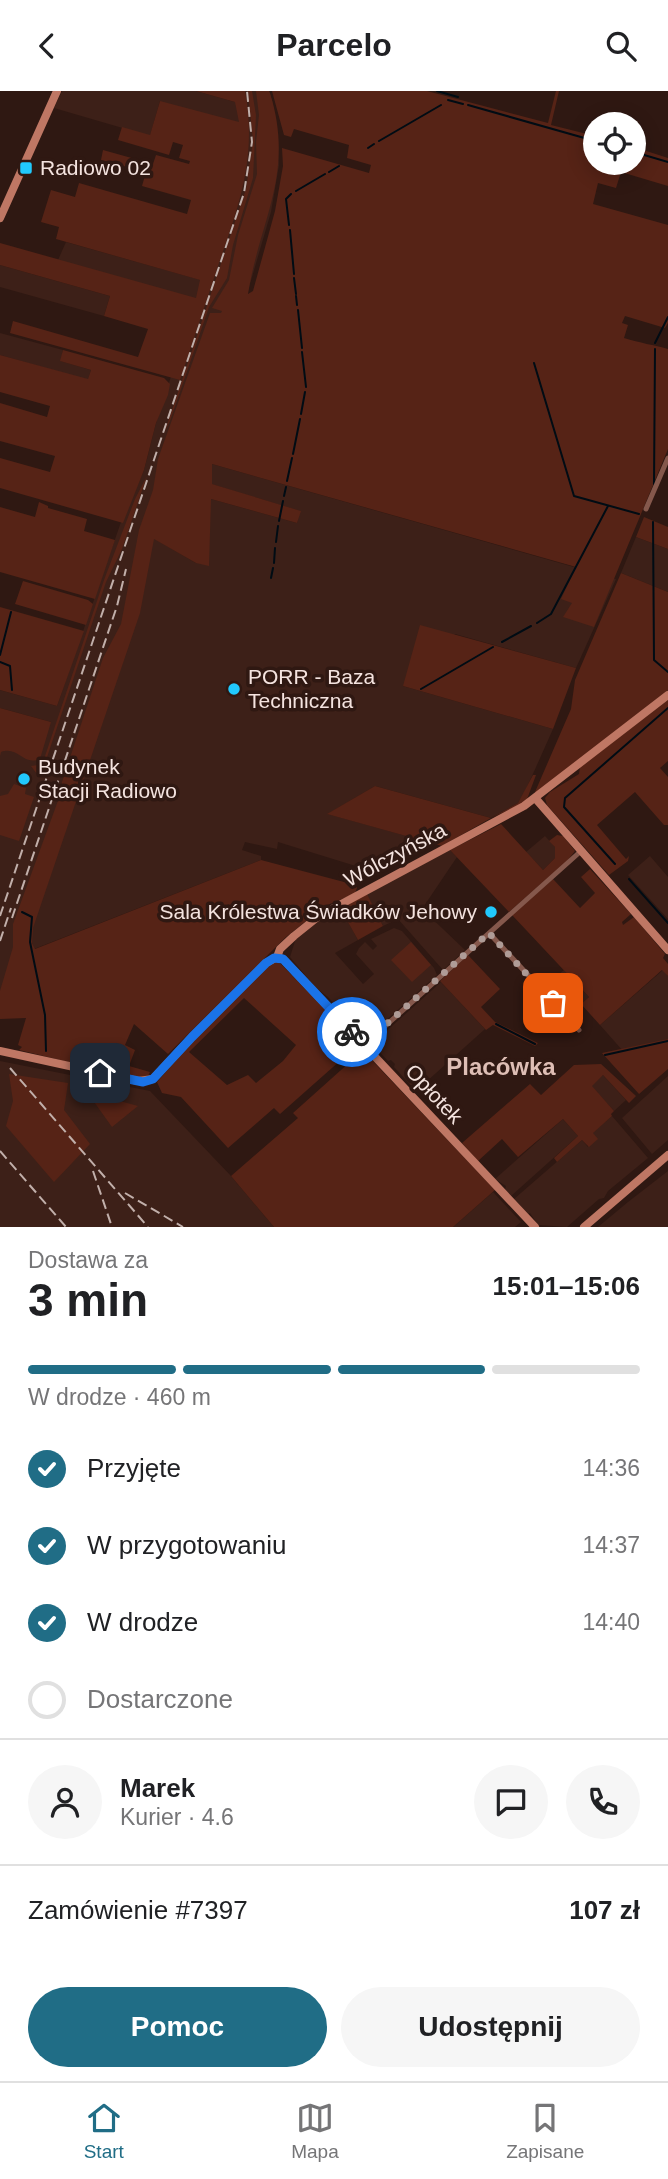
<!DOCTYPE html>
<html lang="pl">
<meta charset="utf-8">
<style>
:root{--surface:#fff;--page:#f6f6f6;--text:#202124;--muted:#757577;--line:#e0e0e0;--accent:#206d86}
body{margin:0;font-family:Helvetica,sans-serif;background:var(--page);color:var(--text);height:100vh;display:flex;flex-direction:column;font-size:26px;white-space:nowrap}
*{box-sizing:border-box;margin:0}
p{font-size:23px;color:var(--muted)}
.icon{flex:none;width:38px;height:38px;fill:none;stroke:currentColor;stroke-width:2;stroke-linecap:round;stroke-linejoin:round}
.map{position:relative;height:1136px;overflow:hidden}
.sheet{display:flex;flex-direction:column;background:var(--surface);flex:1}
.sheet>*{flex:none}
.buttons{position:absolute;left:583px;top:21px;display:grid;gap:14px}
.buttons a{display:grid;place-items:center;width:63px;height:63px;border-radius:50%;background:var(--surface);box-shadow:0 4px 18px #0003;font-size:35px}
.pin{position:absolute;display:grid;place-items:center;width:60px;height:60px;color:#fff;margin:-30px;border-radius:14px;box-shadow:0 4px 10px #0006}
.courier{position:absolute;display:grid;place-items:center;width:70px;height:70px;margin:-35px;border:5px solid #1a73e8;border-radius:50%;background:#fff;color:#222;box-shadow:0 2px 9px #0007}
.overview em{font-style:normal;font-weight:600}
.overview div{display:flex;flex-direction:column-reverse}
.overview{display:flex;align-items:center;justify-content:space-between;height:119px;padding:0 28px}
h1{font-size:46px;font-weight:600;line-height:52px}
.bar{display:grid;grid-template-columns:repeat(4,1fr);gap:10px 7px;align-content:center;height:84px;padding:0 28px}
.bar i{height:9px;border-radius:5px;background:var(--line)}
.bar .active{background:var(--accent)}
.bar p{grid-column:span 4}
.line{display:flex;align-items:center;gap:18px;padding:0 28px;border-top:2px solid var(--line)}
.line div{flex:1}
.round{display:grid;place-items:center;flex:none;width:74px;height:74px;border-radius:37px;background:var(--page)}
ol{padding:0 28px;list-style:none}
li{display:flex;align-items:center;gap:21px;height:77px}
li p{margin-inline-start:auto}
li .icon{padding:7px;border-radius:50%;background:var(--accent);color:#fff;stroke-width:4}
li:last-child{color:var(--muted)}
li i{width:38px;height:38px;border:4px solid var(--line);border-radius:50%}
.button{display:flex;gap:14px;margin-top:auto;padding:14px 28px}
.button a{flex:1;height:80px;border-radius:42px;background:var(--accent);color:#fff;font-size:28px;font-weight:600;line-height:80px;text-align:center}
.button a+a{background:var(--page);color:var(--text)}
header{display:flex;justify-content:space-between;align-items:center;height:91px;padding:0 28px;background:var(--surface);font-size:32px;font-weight:600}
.tab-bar{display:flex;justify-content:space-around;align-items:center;height:98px;border-top:2px solid var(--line);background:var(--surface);font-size:19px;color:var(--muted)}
.tab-bar a{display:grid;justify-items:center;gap:4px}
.tab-bar .active{color:var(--accent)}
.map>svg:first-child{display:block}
.built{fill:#3d2018}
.green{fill:#562316;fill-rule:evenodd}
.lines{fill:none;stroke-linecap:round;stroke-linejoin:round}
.stream{stroke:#000c14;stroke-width:2}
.street{stroke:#85584c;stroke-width:5}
.secondary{stroke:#bf7764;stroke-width:8}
.rail{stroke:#c1afaa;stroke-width:2;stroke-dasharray:10 5;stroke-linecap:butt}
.done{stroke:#af9c97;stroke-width:7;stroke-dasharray:0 12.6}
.route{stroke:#1a73e8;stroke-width:9}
.poi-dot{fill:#21c9fd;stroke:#2f1812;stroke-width:2.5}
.labels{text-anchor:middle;stroke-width:7;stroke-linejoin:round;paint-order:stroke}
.poi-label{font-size:21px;fill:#f4e3df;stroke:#2f1812;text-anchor:start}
.street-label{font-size:21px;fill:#f4e3df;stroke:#2f1812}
.quarter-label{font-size:24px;font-weight:bold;fill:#debeb5;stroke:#2f1812}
</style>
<header><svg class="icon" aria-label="back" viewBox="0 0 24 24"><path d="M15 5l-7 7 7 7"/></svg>Parcelo<svg class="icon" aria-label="search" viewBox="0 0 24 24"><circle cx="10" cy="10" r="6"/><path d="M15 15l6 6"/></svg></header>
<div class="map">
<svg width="668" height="1136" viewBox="0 0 668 1136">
<rect width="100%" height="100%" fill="#2f1812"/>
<!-- built -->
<path class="built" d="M62 0H196L235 11V0H269L273 13 279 74 271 121 247 203 155 448 196 472 211 408 297 432 300 420 211 393 212 373 616 488 576 577 455 543 403 595 553 638 524 703 518 712 491 727 375 695 328 723 414 747 359 776 278 751 277 758 245 751 242 759 261 765V769L34 858 32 852 0 915V656L51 631 0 617V599L57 615 121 431 144 379 156 332 196 208 58 169 66 151 201 189 221 117 160 10 150 45 54 17Z
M0 174 110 205 104 225 0 196Z
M0 242 63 259 61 270 91 279 88 289 0 264Z
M636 446 668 458V501L621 482Z
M545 745 555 756V767L543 779 526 761Z
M450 759 457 766 422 818 465 859 443 879 398 828 383 835 366 803Z
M650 765 668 786V828L628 784Z
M341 818 358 849 335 862 363 893 374 883 356 863 359 857 365 851 373 859 377 855 371 848 394 837 402 840 434 877 437 884 365 948 328 906 315 896 290 866 296 847 311 835Z
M564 879 589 906 568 925 543 897Z
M663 879 668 885V948L623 960 600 934Z
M441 891 485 938 416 1000 394 976 395 973 391 969 388 970 372 953Z
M0 970 150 1000 231 1085 274 1136H0Z
M603 984 626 1009 614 1020 591 995Z
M668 985V1049L652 1063 622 1027Z
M612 1025 648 1067 608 1100 604 1107 599 1108 567 1136 538 1134 530 1122 528 1123 514 1108 582 1049 588 1056 592 1042Z
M563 1028 578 1045 511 1105 505 1099 506 1095 495 1088Z
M668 1080V1136H598L628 1111Z
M493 1101 521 1131 515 1136H453Z"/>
<!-- green -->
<path class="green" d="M196 0H245C257 64 240 112 219 172 206 211 193 250 180 289L10 242 13 230 138 266 148 238 104 225 110 205 0 174V152L196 207 200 189 56 148 59 136 41 131 51 99 75 106 79 92 187 123 191 109 142 95 146 81 101 69 103 59 153 73 156 64 189 73 190 70 179 67 183 54 173 51 169 64 118 49 122 36 150 44 160 10 239 31 235 11Z
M248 0H252L256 24 253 87 233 154 227 187 209 216 170 330 165 340 246 98 253 50Z
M256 0H269L270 2C295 83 260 128 248 203L253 200 275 120 283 75 282 57 369 82 371 74 347 67 349 54 294 38 291 46 284 44 272 0H427L548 32 556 0H559L551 34 595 45V72H634V56L668 67V95L621 81 616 97 598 92 593 113 668 134V232L665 237 625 225 622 232 628 234 624 247C640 252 654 254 668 258V358L594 536 563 526 572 512 561 508 576 476 212 373V393L301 420 297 432 211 408 209 475 196 472 154 448 140 522 33 837 32 852 35 858 261 769 344 791 346 789 356 791 357 797 355 802 347 806 325 815 286 846 168 963 134 933 125 954 135 959 129 975 150 981 148 985 134 987 19 959 22 956 18 954 26 927 0 928V900L13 856V833L59 707 62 691 103 567 121 533 139 439 153 399 158 368 210 222H221L222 220 212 217 229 189 238 144 257 83 256 51 259 24Z
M63 259 164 287 170 293 168 304 156 332 144 379 123 432 0 397V367L50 381 55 365 0 350V312L47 326 50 315 0 301V264L88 288 91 279 60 270Z
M147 385 122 458 106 491 40 687 31 675 38 674 44 668 104 489 135 408Z
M39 411 48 415V417L87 428 84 440 115 449 95 508 0 481V416L35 426Z
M644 426 668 436V458L636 446Z
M621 482 668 501V599L538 701H535L571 618 575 589Z
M23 490 88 509 93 513 86 534 15 513Z
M0 516 84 540 57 615 0 599Z
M420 534 576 577 553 638 403 595Z
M668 609V670L660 677 668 686V734H664L635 701 597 734 626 768 629 765 628 770 609 784 547 714 545 707 550 701 579 683 580 676Z
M0 617 51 631 40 668C22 675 19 655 1 661L0 665Z
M533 684H536L526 711 491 727 442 755 327 723 375 695 491 727 518 712Z
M14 693 26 697 25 703 34 706 19 750 0 744V705L8 703Z
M501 733 543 779 555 767V756L549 750 557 744 563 745 575 760 567 770 509 821 450 759Z
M590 778 631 823 622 831 623 834 634 826 665 863 663 867 668 873V885L662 879 600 934 581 913 589 906 512 824 553 788 580 817 595 802 581 786Z
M367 803 383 835 358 849 340 817Z
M411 851 431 874 412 891 391 869Z
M468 864 500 898 481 916 495 931 538 952 535 955 493 934 486 939 440 890Z
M276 871 281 873 359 953 280 1023 274 1017 228 1057 181 1006 162 1002 157 991 186 958 272 872ZM244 907 296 954 283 970 256 992 248 984 227 994 189 961Z
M668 948V978L639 1003 602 962Z
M360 962H365L495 1099 453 1136H274L231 1085 298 1027 293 1022Z
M601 973 636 1005 629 1012 603 984 592 995 614 1020 611 1023 612 1025 593 1042 598 1048 589 1056 582 1049 557 1071 554 1067 578 1045 563 1028 518 1066 502 1048 478 1070 462 1052 530 993 541 1004 574 974Z
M9 983 68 992 64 1019 90 1053 54 1091 6 1035 13 1010Z
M87 1001 138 1015 112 1036Z"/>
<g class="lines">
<!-- stream -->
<path class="stream" d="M437 0 458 6
M448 9 463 13
M468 14 595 50
M379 50 441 14
M368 57 374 53
M634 61 668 71
M329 81 339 75
M296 100 325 83
M289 134 286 108 291 103
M290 139 294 183
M294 187 296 203
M296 205 297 214
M298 219 302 257
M655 252 668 226
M302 261 306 296
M534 272 574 405 639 423
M301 323 305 301
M293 363 300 328
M287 390 292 367
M654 393 655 258
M284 405 286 396
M279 430 283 410
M653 431 654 569 668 581
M276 451 278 435
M274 472 275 457
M271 487 273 477
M537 532 551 523 608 415
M502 551 531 535
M0 564 11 521
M0 571 10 575 12 599
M421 598 493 556
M615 773 564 716 565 707 668 617
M629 788 668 832
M22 821 32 826 30 851 45 924 46 960
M496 933 535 953
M605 964 668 950"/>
<!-- street -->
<path class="street" d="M646 418 668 367
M489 842 579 939
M364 954 581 760"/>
<!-- secondary -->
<path class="secondary" d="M0 127 57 0
M536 708 668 859
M277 866 283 868 535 1136
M0 960 138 990 153 988 192 946 266 872 277 866 280 858 294 845 319 825 524 715 668 604
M584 1136 668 1064"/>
<!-- rail -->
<path class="rail" d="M0 825 244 102 252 51 247 0
M12 827 117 515 126 478
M0 850 11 817
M10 977 148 1136
M0 1060 66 1136
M93 1080 112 1136
M125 1102 183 1136"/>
</g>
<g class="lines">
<!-- done -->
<path class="done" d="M352 941 363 954 489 842 553 912"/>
<!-- route -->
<path class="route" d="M100 982 143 991 153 988 192 946 266 872 274 867 283 868 352 941"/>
</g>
<!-- markers -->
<g class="poi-dot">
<rect x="19" y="70" width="14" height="14" rx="3.5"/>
<circle cx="234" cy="598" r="7"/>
<circle cx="24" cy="688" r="7"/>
<circle cx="491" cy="821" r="7"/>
</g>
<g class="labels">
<!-- poi labels -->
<g class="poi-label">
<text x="40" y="84">Radiowo 02</text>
<text x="248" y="593">PORR - Baza<tspan x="248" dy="24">Techniczna</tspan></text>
<text x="38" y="683">Budynek<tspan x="38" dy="24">Stacji Radiowo</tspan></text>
<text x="477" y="828" text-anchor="end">Sala Królestwa Świadków Jehowy</text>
</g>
<!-- street labels -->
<g class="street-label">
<text transform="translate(395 764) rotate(-28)" y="7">Wólczyńska</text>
<text transform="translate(434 1003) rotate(47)" y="7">Opłotek</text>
</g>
<!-- quarter labels -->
<g class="quarter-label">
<text x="501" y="984">Placówka</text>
</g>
</g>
</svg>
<div class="buttons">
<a><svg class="icon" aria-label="locate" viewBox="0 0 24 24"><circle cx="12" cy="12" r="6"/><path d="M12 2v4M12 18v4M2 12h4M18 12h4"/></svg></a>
</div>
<div class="pin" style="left:553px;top:912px;background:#ea580c"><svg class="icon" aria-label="bag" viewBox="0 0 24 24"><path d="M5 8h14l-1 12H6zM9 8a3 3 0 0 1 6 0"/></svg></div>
<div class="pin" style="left:100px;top:982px;background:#1f2937"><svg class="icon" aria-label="home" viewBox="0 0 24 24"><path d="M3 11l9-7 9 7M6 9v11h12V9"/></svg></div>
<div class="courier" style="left:352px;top:941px"><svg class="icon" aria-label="bike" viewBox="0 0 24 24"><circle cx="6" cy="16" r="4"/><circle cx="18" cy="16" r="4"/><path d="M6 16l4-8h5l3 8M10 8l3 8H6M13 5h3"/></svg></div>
</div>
<section class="sheet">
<div class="overview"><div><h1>3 min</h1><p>Dostawa za</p></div><em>15:01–15:06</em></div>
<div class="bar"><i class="active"></i><i class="active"></i><i class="active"></i><i></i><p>W drodze · 460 m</p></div>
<ol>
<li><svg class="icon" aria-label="check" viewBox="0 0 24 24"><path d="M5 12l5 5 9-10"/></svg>Przyjęte<p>14:36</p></li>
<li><svg class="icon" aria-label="check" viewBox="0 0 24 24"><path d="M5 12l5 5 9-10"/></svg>W przygotowaniu<p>14:37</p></li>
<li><svg class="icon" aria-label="check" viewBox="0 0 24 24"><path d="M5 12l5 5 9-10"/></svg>W drodze<p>14:40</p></li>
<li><i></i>Dostarczone</li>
</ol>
<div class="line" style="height:126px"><a class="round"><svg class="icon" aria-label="person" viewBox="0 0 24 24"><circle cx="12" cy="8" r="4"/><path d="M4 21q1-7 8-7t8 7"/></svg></a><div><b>Marek</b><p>Kurier · 4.6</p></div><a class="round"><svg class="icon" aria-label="chat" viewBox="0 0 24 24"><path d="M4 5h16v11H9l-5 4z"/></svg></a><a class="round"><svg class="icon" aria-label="phone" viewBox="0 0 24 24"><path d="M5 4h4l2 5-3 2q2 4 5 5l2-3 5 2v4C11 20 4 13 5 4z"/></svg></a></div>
<div class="line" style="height:91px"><div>Zamówienie #7397</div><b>107 zł</b></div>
<div class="button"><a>Pomoc</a><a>Udostępnij</a></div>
</section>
<nav class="tab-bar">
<a class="active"><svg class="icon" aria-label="home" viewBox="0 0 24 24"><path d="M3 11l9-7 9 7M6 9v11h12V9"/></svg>Start</a>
<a><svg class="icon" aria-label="map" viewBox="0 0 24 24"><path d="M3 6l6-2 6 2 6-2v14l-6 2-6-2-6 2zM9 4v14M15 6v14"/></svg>Mapa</a>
<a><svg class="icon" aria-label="saved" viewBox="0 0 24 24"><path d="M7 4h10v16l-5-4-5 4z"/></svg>Zapisane</a>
</nav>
